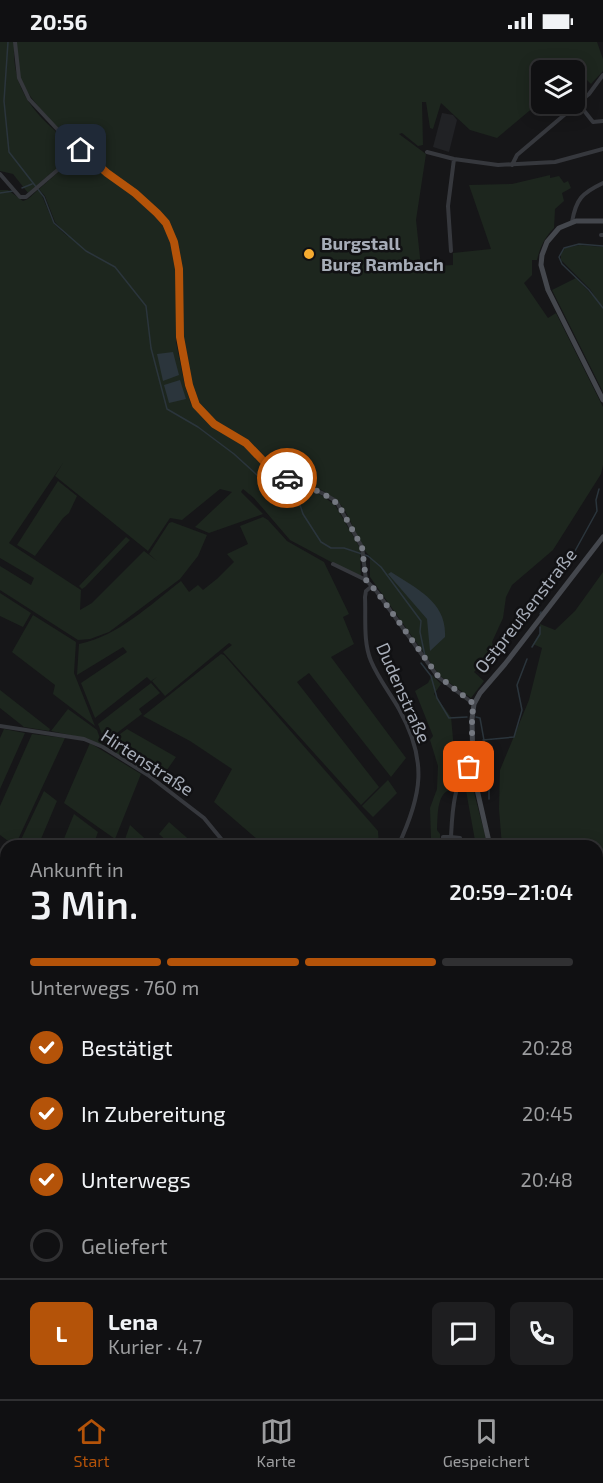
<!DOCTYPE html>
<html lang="de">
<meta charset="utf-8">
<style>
:root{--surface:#101012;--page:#1e1e20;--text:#f1f3f6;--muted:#9c9d9f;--line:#303032;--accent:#b45309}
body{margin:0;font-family:"Exo 2",sans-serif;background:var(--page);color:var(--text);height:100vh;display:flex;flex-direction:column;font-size:22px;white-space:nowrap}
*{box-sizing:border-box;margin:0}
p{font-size:20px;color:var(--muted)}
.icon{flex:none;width:33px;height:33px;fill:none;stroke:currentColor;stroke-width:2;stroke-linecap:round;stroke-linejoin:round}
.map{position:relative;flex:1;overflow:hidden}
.drawer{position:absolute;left:0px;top:798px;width:603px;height:560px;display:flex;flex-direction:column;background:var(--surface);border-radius:18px 18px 0 0;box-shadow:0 3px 15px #0003,0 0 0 2px var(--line)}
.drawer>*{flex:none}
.tools{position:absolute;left:531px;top:18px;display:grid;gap:12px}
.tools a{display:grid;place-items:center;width:54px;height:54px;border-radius:9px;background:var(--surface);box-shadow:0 3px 15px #0003,0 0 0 2px var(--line);font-size:30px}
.pin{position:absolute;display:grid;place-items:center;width:51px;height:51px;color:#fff;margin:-26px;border-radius:12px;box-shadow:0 3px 9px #0006}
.courier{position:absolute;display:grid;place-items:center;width:60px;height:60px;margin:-30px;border:4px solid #b45309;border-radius:50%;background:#fff;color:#222;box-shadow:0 2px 8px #0007}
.summary em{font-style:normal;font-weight:600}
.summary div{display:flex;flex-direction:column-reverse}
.summary{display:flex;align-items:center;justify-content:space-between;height:102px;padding:0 30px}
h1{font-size:39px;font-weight:600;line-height:45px}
.bar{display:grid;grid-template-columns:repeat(4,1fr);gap:9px 6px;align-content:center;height:72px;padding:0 30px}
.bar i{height:8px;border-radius:4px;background:var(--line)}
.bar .active{background:var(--accent)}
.bar p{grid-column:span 4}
.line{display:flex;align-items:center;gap:15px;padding:0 30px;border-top:2px solid var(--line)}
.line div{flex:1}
.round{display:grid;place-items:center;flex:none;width:63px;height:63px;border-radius:9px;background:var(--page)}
ol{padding:0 30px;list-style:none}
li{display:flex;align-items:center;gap:18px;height:66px}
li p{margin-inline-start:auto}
li .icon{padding:6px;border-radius:50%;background:var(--accent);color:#fff;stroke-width:4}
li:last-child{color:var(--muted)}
li i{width:33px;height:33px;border:3px solid var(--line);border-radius:50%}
.status{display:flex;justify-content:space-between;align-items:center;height:42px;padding:0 30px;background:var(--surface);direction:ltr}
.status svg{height:16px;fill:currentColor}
.tab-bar{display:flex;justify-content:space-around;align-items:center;height:84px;border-top:2px solid var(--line);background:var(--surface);font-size:16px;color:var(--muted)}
.tab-bar a{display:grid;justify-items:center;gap:3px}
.tab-bar .active{color:var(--accent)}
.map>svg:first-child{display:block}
.built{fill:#212225}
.green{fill:#1d261e}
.water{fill:#2b353c}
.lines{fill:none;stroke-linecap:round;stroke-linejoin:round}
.stream{stroke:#2b353c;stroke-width:1.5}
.street{stroke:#36383d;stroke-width:4}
.secondary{stroke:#44474d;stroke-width:5}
.done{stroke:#747880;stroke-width:6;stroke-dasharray:0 10.8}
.route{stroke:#b45309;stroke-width:8}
.poi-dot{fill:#f5ab30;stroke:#111113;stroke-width:2}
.labels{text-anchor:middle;stroke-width:5;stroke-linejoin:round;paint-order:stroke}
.poi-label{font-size:18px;font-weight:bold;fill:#a7adb8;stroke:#111113;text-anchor:start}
.street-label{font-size:18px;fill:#a7adb8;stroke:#111113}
</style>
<div class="status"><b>20:56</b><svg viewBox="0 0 49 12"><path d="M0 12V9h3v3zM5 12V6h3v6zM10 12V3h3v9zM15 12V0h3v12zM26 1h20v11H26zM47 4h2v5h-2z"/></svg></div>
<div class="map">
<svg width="603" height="1357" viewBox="0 0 603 1357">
<rect width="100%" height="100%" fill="#161618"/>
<!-- built -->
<path class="built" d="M442 71 453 73 457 78 449 110 433 105Z"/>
<!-- green -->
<path class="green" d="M0 0H597L603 17V29L591 42 578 29 575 31 574 28H542L541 59 497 96 470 88 441 61 433 87 430 86 426 60H422L423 103 418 104 402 91 399 92 426 112 416 178 421 225 453 223V211L491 207 469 143 512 142 550 133V136L559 134 564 141 568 139 571 146 562 151 564 159 555 167 554 186C545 195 540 205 537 218H532V233L524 241 548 276 556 271 603 365V423L601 432 553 508 512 543 506 555 503 576 492 600 494 608 474 630 484 639 471 656 440 634 370 535V514C357 504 351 469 335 457 319 443 296 440 278 429 266 422 258 410 248 401 229 384 201 379 192 351 186 334 182 307 181 289 179 253 187 214 170 183 156 160 130 145 109 130 82 111 35 68 21 39 17 29 16 15 14 4 12 54 41 78 78 108L28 151 13 132 0 129Z
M80 111 103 131 130 150 163 181 174 207 177 246 176 300 185 344 191 362 211 382 240 400 267 427 279 435 321 453 335 463 360 506V511L350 508 360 512 361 536 290 498 254 456 243 447 241 450 263 472 209 491 195 485 232 450 220 447 182 478 170 476 148 509 55 434 63 421 9 501 81 548 80 568 92 561 144 509 157 519 149 512 169 481 172 480 207 493 198 514 180 537 109 590 90 597 78 598 0 548V524L31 543 34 536 0 516V148H8L23 159 28 157 39 147 54 182 68 195 55 180 45 154 39 147Z
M580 203 603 205V350L552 248 576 236 597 258 590 247 561 218V212L565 206Z
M58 439 77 454 69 471 63 476 35 514 17 503Z
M263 475 268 478 287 499 324 520 349 572 343 575 354 602 331 615 406 716 391 735 309 631 297 640 379 745 361 763 223 610 232 603 229 601 165 654 152 639 157 635 151 639 147 635 95 676 81 641 127 610 123 605 77 633 79 602C118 594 150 563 181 539L189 550 198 543 203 548 218 536 234 520 227 512 248 502 240 484Z
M126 495 130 498 85 545 82 547 79 544Z
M603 530V914L597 920V804H502L499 767 500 728 529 658 542 606 533 602 540 590V582L555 588 575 569Z
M0 551 31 571 23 585 0 574Z
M33 573 76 600 74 631 95 684 53 652 55 643 12 610Z
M221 612 224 613 378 789 379 804H265L214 760 232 727 190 699 143 674Z
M432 633 441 642 434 652 451 675 454 708 463 728 455 747C436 747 438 773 437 788L440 792V804H425L431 796 430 766 437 747 438 724 430 698 433 694 415 649 428 641Z
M151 641 160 651 139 667 142 672 105 700 98 682Z
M0 648 50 687 49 689 24 685 0 666Z
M68 667 97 688 102 702 100 703 89 697 51 689Z
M4 687 25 691 0 747V696Z
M127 687 176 715 167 728 143 713 138 721 148 727 146 731 105 706V703Z
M32 692 65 696 15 804 0 793V764Z
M90 701 141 732 115 797 64 761Z
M388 738 397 751 373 775 362 764Z
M465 743H472L488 804H476Z
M44 749 57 759 38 804H18Z
M74 772 98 790 93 804H61Z
M169 780 194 802 201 797 205 804H172L159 792Z
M130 783 153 804H129L124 800Z
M0 877 6 881V1121L0 1118Z
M603 1277V1340L597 1350V1280Z
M209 1352H292L286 1357H206Z
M519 1352H596L593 1357H524Z"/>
<!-- water -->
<path class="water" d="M173 310 179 333 163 339 157 312Z
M180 338 186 357 169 361 164 343Z
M391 530C417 547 447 560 445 595L430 609 427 577 388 532Z"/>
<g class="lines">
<!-- stream -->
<path class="stream" d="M8 0 4 59 9 110 44 155 54 181 86 209 115 225 146 264 151 306 167 367 198 385 234 412 280 454 292 456 299 460 303 472 321 500 331 506H344L368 514 381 525 421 579 420 590 425 614
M22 146 32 142
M0 151 13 149
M603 204 579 202 564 206 559 215 562 222 589 248 603 266
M575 509 597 469 596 458 599 447
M540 572 541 570
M532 605 540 592V585
M421 621 431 634 437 656 449 676 467 675
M476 675 480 676 489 726V757
M483 698 514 695 522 668 517 643 527 617
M227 1357 234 1352"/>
<!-- street -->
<path class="street" d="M15 0 19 36 29 57 57 87 99 124 136 151 162 177 168 186 178 214 181 302 189 343 196 363 214 382 246 401 276 430 324 452 336 459 362 505 366 538
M578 61 593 80 603 79
M427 110 454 117 498 123 555 120 603 107
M512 123 517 113 589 52 603 33
M0 132 20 155H26L81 108
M572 180C576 157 582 151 603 141
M601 193H603
M451 209 448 164 454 117
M333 522 366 538 377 550 438 635 474 662
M372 544 366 549 365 555C366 576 363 600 371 619 378 636 390 651 399 667 428 719 422 753 398 804
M0 684 84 697 103 705 148 733 204 776 227 804
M442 804 443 795H451
M459 804 460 796 451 795C452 776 453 734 472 724
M597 923 603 917
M597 971 603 980
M597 1105 603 1093
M0 1120 6 1124
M597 1126 603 1127
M0 1161 6 1154
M597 1201 603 1197
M0 1230 6 1223
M597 1276 603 1273
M0 1313 6 1302
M135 1352 143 1357
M323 1352 324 1357
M517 1352 521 1357
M82 1356 90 1352
M29 1357 32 1352
M73 1357 77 1353 82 1357
M360 1357 364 1352
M453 1357 463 1352"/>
<!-- secondary -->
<path class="secondary" d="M603 179H576L559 186 547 200 542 213 541 223 548 248 603 358
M490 804 473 730 472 677 474 662 480 651 505 622 603 495
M177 1357 180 1352"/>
</g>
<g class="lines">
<!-- done -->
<path class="done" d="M287 436 324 452 338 462 362 505 366 538 377 550 438 634 474 662 472 673V724L469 725"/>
<!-- route -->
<path class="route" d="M81 108 107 131 135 151 157 171 166 181 174 200 179 227 180 295 189 343 196 363 214 382 246 401 270 426 287 436"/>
</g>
<!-- markers -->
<circle class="poi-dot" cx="309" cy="212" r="6"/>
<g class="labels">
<!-- poi labels -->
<g class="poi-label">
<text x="321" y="208">Burgstall<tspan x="321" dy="21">Burg Rambach</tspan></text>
</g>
<!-- street labels -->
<g class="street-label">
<text transform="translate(526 569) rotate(-52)" y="6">Ostpreußenstraße</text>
<text transform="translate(403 651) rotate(66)" y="6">Dudenstraße</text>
<text transform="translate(147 721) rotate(33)" y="6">Hirtenstraße</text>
</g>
</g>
</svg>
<div class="tools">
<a><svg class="icon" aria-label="layers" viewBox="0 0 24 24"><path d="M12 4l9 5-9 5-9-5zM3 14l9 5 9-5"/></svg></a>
</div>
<div class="pin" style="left:469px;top:725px;background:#ea580c"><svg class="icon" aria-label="bag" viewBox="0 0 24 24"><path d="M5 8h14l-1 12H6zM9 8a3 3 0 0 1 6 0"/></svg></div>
<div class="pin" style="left:81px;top:108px;background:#1f2937"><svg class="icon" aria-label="home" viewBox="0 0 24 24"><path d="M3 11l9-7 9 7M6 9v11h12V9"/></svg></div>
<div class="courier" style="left:287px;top:436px"><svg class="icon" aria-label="car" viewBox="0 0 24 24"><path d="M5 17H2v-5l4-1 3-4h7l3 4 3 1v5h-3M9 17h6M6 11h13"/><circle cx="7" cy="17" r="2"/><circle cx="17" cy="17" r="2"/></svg></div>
<section class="drawer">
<div class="summary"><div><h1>3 Min.</h1><p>Ankunft in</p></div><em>20:59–21:04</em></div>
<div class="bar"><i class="active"></i><i class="active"></i><i class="active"></i><i></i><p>Unterwegs · 760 m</p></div>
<ol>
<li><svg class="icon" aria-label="check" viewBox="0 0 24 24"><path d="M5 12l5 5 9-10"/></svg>Bestätigt<p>20:28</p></li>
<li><svg class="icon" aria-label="check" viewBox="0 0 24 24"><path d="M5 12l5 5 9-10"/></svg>In Zubereitung<p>20:45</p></li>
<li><svg class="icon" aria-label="check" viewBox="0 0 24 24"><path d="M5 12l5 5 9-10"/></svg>Unterwegs<p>20:48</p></li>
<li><i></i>Geliefert</li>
</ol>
<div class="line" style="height:108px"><b class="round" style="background:var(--accent);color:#fff">L</b><div><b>Lena</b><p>Kurier · 4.7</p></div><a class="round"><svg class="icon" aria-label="chat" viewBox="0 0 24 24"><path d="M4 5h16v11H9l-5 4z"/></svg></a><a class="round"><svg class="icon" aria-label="phone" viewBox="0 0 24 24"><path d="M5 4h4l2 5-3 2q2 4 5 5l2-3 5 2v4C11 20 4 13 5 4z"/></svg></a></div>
</section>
</div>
<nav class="tab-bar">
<a class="active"><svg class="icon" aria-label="home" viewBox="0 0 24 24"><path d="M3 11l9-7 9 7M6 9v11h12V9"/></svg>Start</a>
<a><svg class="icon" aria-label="map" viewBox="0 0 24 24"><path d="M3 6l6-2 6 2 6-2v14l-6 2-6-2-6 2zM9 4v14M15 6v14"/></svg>Karte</a>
<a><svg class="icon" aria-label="saved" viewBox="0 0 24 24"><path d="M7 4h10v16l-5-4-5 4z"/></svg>Gespeichert</a>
</nav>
